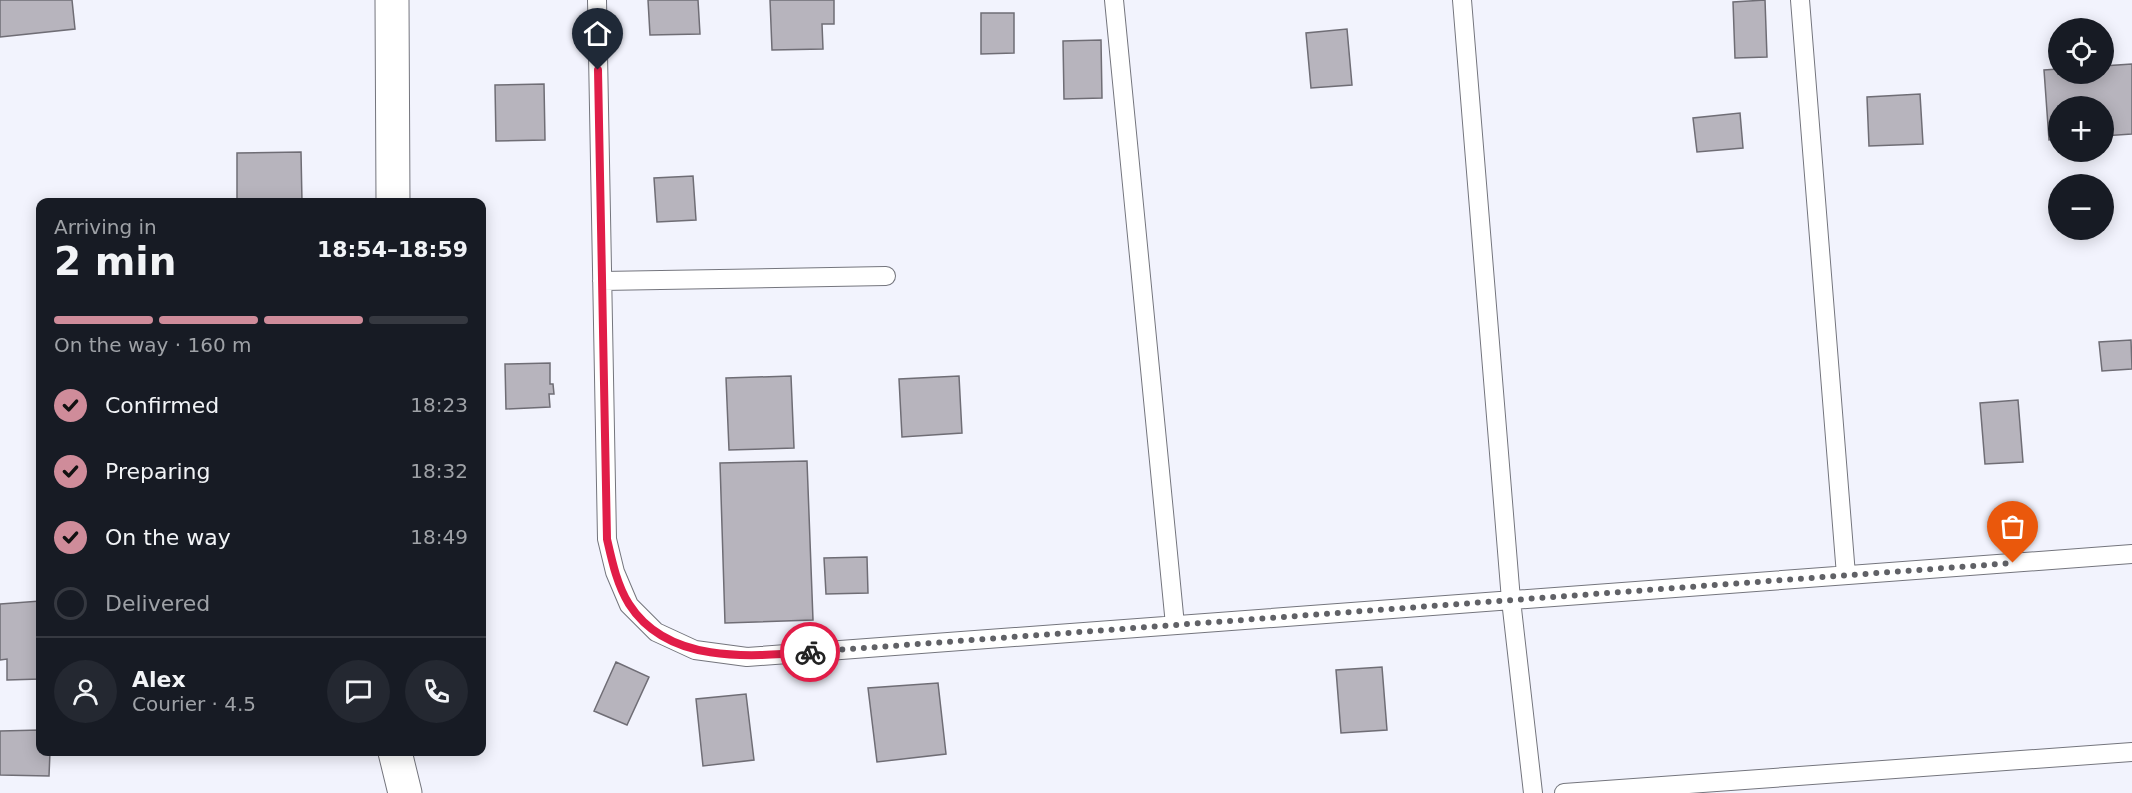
<!DOCTYPE html>
<meta charset="utf-8">
<style>
:root{--surface:#171b24;--page:#242831;--text:#f1f3f6;--muted:#9ea1a6;--line:#363941;--accent:#cf8c9a}
body{margin:0;font-family:"DejaVu Sans",sans-serif;background:var(--page);color:var(--text);height:100vh;display:flex;flex-direction:column;font-size:22px;white-space:nowrap}
*{box-sizing:border-box;margin:0}
p{font-size:20px;color:var(--muted)}
.icon{flex:none;width:33px;height:33px;fill:none;stroke:currentColor;stroke-width:2;stroke-linecap:round;stroke-linejoin:round}
.map{position:relative;flex:1;overflow:hidden}
.details{position:absolute;left:36px;top:198px;width:450px;height:558px;display:flex;flex-direction:column;background:var(--surface);border-radius:12px;box-shadow:0 3px 15px #0003}
.details>*{flex:none}
.fabs{position:absolute;left:2048px;top:18px;display:grid;gap:12px}
.fabs a{display:grid;place-items:center;width:66px;height:66px;border-radius:50%;background:var(--surface);box-shadow:0 3px 15px #0003;font-size:30px}
.pin{position:absolute;display:grid;place-items:center;width:51px;height:51px;color:#fff;margin:-62px -26px;border-radius:50% 50% 50% 0;rotate:-45deg;box-shadow:0 0 6px #0007}
.pin .icon{rotate:45deg}
.courier{position:absolute;display:grid;place-items:center;width:60px;height:60px;margin:-30px;border:4px solid #e11d48;border-radius:50%;background:#fff;color:#222;box-shadow:0 2px 8px #0007}
.head em{font-style:normal;font-weight:700}
.head div{display:flex;flex-direction:column-reverse}
.head{display:flex;align-items:center;justify-content:space-between;height:102px;padding:0 18px}
h1{font-size:39px;font-weight:700;line-height:45px}
.bar{display:grid;grid-template-columns:repeat(4,1fr);gap:9px 6px;align-content:center;height:72px;padding:0 18px}
.bar i{height:8px;border-radius:4px;background:var(--line)}
.bar .current{background:var(--accent)}
.bar p{grid-column:span 4}
.line{display:flex;align-items:center;gap:15px;padding:0 18px;border-top:2px solid var(--line)}
.line div{flex:1}
.round{display:grid;place-items:center;flex:none;width:63px;height:63px;border-radius:32px;background:var(--page)}
ol{padding:0 18px;list-style:none}
li{display:flex;align-items:center;gap:18px;height:66px}
li p{margin-inline-start:auto}
li .icon{padding:6px;border-radius:50%;background:var(--accent);color:#111;stroke-width:4}
li:last-child{color:var(--muted)}
li i{width:33px;height:33px;border:3px solid var(--line);border-radius:50%}
.map>svg:first-child{display:block}
.building{fill:#b7b4bd;stroke:#6f6d75;stroke-width:1.5}
.lines{fill:none;stroke-linecap:round;stroke-linejoin:round}
.service-casing{stroke:#74757d;stroke-width:20}
.minor-casing{stroke:#74757d;stroke-width:35}
.service{stroke:#fff;stroke-width:18}
.minor{stroke:#fff;stroke-width:33}
.done{stroke:#606166;stroke-width:6;stroke-dasharray:0 10.8}
.route{stroke:#e11d48;stroke-width:8}
</style>
<div class="map">
<svg width="2132" height="793" viewBox="0 0 2132 793">
<rect width="100%" height="100%" fill="#f2f3fd"/>
<!-- building -->
<path class="building" d="M0 0H72L75 29 0 37Z
M648 0H698L700 34 650 35Z
M770 0H834V24H822L823 49 772 50Z
M1765 0 1767 57 1735 58 1733 2Z
M981 13H1014V53L981 54Z
M1347 29 1352 85 1311 88 1306 33Z
M1101 40 1102 98 1064 99 1063 41Z
M2132 64V134L2103 136V106H2058V139L2049 140 2044 70 2058 69V74H2103V66Z
M544 84 545 140 496 141 495 85Z
M1920 94 1923 144 1869 146 1867 97Z
M1740 113 1743 148 1697 152 1693 118Z
M301 152 302 202H237V153Z
M693 176 696 220 657 222 654 178Z
M2131 340 2132 369 2102 371 2099 342Z
M550 363V384H553L554 394H549L550 407 506 409 505 364Z
M791 376 794 448 729 450 726 378Z
M959 376 962 433 902 437 899 379Z
M2018 400 2023 462 1985 464 1980 403Z
M807 461 813 620 725 623 720 463Z
M867 557 868 593 826 594 824 558Z
M40 601V679L7 680V659L0 660V604Z
M616 662 649 677 627 725 594 711Z
M1382 667 1387 730 1341 733 1336 670Z
M938 683 946 754 877 762 868 688Z
M746 694 754 760 703 766 696 699Z
M40 730V752H50L49 776 0 775V731Z"/>
<g class="lines">
<!-- service casing -->
<g class="service-casing">
<path id="service" d="M597 0 607 539 615 572 629 605 656 632 695 650 747 657 2132 554
M1114 0 1175 625
M1462 0 1511 600 1533 793
M1800 0 1846 575
M602 281 886 276
M1564 793 2132 752"/>
</g>
<!-- minor casing -->
<g class="minor-casing">
<path id="minor" d="M392 0 393 202
M395 752 405 793"/>
</g>
<!-- service -->
<use href="#service" class="service"/>
<!-- minor -->
<use href="#minor" class="minor"/>
</g>
<g class="lines">
<!-- done -->
<path class="done" d="M810 652 2013 563"/>
<!-- route -->
<path class="route" d="M598 70 607 539C612 561 617 585 629 604 667 664 749 657 810 652"/>
</g>
</svg>
<div class="fabs">
<a><svg class="icon" aria-label="locate" viewBox="0 0 24 24"><circle cx="12" cy="12" r="6"/><path d="M12 2v4M12 18v4M2 12h4M18 12h4"/></svg></a>
<a>+</a>
<a>−</a>
</div>
<div class="pin" style="left:2013px;top:563px;background:#ea580c"><svg class="icon" aria-label="bag" viewBox="0 0 24 24"><path d="M5 8h14l-1 12H6zM9 8a3 3 0 0 1 6 0"/></svg></div>
<div class="pin" style="left:598px;top:70px;background:#1f2937"><svg class="icon" aria-label="home" viewBox="0 0 24 24"><path d="M3 11l9-7 9 7M6 9v11h12V9"/></svg></div>
<div class="courier" style="left:810px;top:652px"><svg class="icon" aria-label="bike" viewBox="0 0 24 24"><circle cx="6" cy="16" r="4"/><circle cx="18" cy="16" r="4"/><path d="M6 16l4-8h5l3 8M10 8l3 8H6M13 5h3"/></svg></div>
<section class="details">
<div class="head"><div><h1>2 min</h1><p>Arriving in</p></div><em>18:54–18:59</em></div>
<div class="bar"><i class="current"></i><i class="current"></i><i class="current"></i><i></i><p>On the way · 160 m</p></div>
<ol>
<li><svg class="icon" aria-label="check" viewBox="0 0 24 24"><path d="M5 12l5 5 9-10"/></svg>Confirmed<p>18:23</p></li>
<li><svg class="icon" aria-label="check" viewBox="0 0 24 24"><path d="M5 12l5 5 9-10"/></svg>Preparing<p>18:32</p></li>
<li><svg class="icon" aria-label="check" viewBox="0 0 24 24"><path d="M5 12l5 5 9-10"/></svg>On the way<p>18:49</p></li>
<li><i></i>Delivered</li>
</ol>
<div class="line" style="height:108px"><a class="round"><svg class="icon" aria-label="person" viewBox="0 0 24 24"><circle cx="12" cy="8" r="4"/><path d="M4 21q1-7 8-7t8 7"/></svg></a><div><b>Alex</b><p>Courier · 4.5</p></div><a class="round"><svg class="icon" aria-label="chat" viewBox="0 0 24 24"><path d="M4 5h16v11H9l-5 4z"/></svg></a><a class="round"><svg class="icon" aria-label="phone" viewBox="0 0 24 24"><path d="M5 4h4l2 5-3 2q2 4 5 5l2-3 5 2v4C11 20 4 13 5 4z"/></svg></a></div>
</section>
</div>
